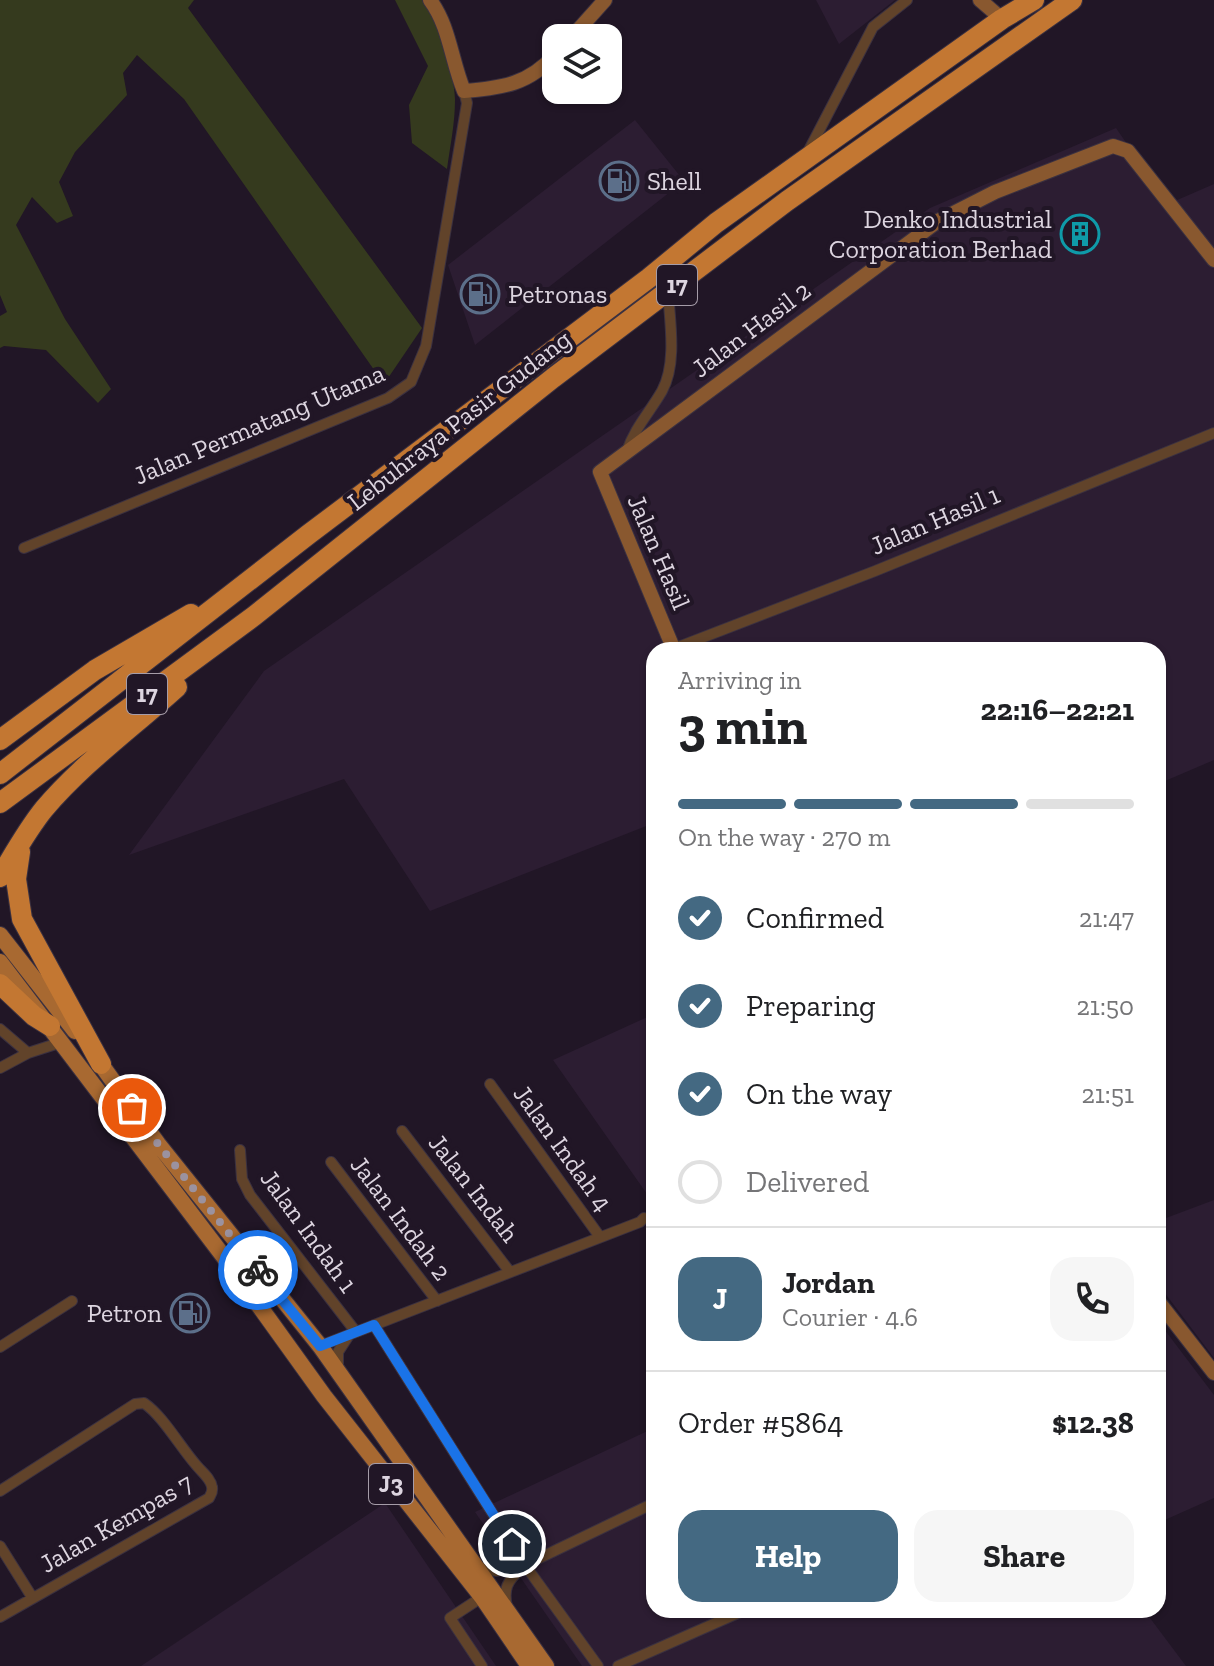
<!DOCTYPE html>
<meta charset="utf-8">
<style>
:root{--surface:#fff;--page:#f6f6f6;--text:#202124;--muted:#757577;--line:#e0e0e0;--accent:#446982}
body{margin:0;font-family:"Zilla Slab",serif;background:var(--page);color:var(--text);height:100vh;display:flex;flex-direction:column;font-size:30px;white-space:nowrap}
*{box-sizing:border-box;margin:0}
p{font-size:26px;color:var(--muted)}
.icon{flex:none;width:44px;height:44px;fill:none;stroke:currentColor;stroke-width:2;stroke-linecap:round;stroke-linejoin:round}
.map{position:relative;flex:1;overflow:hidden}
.panel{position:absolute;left:646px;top:642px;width:520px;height:976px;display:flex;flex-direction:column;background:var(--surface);border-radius:24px;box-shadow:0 2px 6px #0004}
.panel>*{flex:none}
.fabs{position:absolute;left:542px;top:24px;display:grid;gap:16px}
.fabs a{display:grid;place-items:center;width:80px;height:80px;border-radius:16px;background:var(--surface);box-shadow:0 2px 6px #0004;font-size:40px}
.pin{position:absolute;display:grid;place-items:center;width:68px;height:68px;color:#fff;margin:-34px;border:4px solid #fff;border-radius:50%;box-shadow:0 2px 8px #0007}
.courier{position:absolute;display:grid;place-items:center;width:80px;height:80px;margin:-40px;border:6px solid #1a73e8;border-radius:50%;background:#fff;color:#222;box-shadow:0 2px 10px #0007}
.headline em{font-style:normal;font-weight:700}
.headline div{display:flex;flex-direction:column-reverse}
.headline{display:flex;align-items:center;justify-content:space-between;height:136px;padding:0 32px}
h1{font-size:52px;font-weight:700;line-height:60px}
.bar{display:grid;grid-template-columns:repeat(4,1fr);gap:12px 8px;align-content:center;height:96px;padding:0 32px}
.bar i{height:10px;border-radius:6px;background:var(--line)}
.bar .current{background:var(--accent)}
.bar p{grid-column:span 4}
.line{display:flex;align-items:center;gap:20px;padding:0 32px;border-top:2px solid var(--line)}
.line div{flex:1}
.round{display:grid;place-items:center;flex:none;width:84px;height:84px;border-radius:24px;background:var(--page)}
ol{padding:0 32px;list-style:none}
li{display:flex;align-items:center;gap:24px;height:88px}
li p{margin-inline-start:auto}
li .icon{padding:8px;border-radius:50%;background:var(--accent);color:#fff;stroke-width:4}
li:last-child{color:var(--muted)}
li i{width:44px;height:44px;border:4px solid var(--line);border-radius:50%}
.primary-button{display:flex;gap:16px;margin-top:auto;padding:16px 32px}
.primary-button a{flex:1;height:92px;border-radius:24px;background:var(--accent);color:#fff;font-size:32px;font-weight:700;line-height:92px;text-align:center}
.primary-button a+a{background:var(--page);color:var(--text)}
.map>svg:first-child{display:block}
.built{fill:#2c1d32}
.green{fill:#353a1e}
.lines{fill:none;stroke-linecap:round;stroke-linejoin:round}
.street-casing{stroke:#3b3140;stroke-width:12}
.secondary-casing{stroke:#3b3140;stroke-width:16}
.primary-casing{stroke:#3b3140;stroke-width:18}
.highway-casing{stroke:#3b3140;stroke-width:22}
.street{stroke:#61432a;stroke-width:10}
.secondary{stroke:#89582f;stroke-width:14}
.primary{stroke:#a86931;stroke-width:16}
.highway{stroke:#c37732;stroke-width:20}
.done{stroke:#9b929f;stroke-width:8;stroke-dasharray:0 14.4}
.route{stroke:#1a73e8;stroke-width:10}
.labels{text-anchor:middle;stroke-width:8;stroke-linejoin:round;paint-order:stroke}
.shield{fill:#211626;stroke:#a59ca8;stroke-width:2}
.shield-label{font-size:24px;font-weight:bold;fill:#ddd5e0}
.poi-label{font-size:26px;fill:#ddd5e0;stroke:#211626;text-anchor:start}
.street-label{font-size:26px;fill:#ddd5e0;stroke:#211626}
</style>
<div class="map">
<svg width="1214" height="1666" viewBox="0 0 1214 1666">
<rect width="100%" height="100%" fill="#211626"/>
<!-- built -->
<path class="built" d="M816 0H895L839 44Z
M635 120 684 181 475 345 448 265Z
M1116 128 1168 204 1214 184V760L1158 784V650H654V823L430 911 344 779 129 855 264 671 930 208Z
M654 1014V1204L553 1060Z
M1214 1200V1358L1158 1284V1221Z
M1158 1321 1214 1395V1498L1158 1523Z
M654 1428V1610H1144L1186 1666H582L475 1512Z
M385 1503 496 1666H141Z"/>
<!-- green -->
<path class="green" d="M0 0H194L188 8 422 328 384 384 184 99 137 55 123 73 127 95 75 152 59 182 73 216 57 223 32 197 16 225 65 319 111 389 98 403 46 350 4 346 0 348V316L7 312 0 295Z
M395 0H422C438 21 455 74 455 100 455 123 450 147 447 169L412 143 409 105 428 66Z"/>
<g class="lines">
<!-- street casing -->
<g class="street-casing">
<path id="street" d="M809 150 873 27 907 0
M627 451C635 427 650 412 662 391 677 364 670 322 668 292
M24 548 388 398 411 382 426 346 467 103 464 91
M673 649 875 571 1214 433
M0 1029 28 1053
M0 1068 28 1053 62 1042
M490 1084 600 1237
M402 1131 510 1272
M240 1150 242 1179 250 1195 356 1332
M331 1162 437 1301
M374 1325 525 1565 598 1666
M320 1346 640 1222 644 1218
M0 1347 72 1301
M338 1370V1352L349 1335
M0 1491 135 1404 144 1403C164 1417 180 1447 197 1466 202 1472 211 1479 212 1487 213 1492 211 1494 209 1498L0 1617
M0 1546 32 1597
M478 1567 496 1571 525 1565 654 1503
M507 1607C503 1589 507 1581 521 1569
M482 1666 450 1618 482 1597
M618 1666 745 1610"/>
</g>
<!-- secondary casing -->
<g class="secondary-casing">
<path id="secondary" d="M430 0C450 27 451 60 464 91 503 88 529 84 556 54
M980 0 1002 19
M571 38 605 0
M674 650 600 472 938 221 995 192 1113 146 1128 151 1214 260
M1158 1301 1214 1373"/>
</g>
<!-- primary casing -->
<g class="primary-casing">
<path id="primary" d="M0 935 75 1031
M0 962 224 1257 324 1396 482 1597 529 1666
M95 1056 158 1144 320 1346 546 1666"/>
</g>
<!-- highway casing -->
<g class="highway-casing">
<path id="highway" d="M0 740 95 670 191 614
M0 774 309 534 649 278 716 223 1002 19 1034 0
M0 803 254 616 553 378 787 201 1072 0
M20 852 16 879 22 919 101 1064
M0 877C14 854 27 830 44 809 83 763 133 727 177 687
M0 984 34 1016 50 1026"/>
</g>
<!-- street -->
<use href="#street" class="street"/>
<!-- secondary -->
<use href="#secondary" class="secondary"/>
<!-- primary -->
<use href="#primary" class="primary"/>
<!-- highway -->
<use href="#highway" class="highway"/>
</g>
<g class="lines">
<!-- done -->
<path class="done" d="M132 1108 158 1144 258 1270"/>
<!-- route -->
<path class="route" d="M258 1270 320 1346 374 1325 512 1544"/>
</g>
<!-- icons -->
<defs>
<g id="fuel-ring" transform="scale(2)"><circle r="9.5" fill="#211626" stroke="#5c6f8a" stroke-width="1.5"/><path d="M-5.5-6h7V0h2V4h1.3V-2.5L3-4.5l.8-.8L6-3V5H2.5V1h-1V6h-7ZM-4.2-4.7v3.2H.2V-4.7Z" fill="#5c6f8a"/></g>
<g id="building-ring" transform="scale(2)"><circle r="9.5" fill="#211626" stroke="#0f9aa8" stroke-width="1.5"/><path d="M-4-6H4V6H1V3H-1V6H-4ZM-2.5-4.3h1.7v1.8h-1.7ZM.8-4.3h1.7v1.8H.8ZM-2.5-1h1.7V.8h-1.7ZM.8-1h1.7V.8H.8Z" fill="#0f9aa8"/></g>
</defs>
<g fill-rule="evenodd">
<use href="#fuel-ring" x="619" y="181"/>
<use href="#building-ring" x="1080" y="234"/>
<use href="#fuel-ring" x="480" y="294"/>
<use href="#fuel-ring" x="190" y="1313"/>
</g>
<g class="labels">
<!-- shield labels -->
<g class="shield">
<rect x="657" y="265" width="40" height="40" rx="6"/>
<rect x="127" y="674" width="40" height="40" rx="6"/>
<rect x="369" y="1464" width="44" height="40" rx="6"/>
</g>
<g class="shield-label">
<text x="677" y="293">17</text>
<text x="147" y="702">17</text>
<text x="391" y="1492">J3</text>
</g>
<!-- poi labels -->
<g class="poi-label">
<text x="647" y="190">Shell</text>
<text x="1052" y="228" text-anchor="end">Denko Industrial<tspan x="1052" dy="30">Corporation Berhad</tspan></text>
<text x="508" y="303">Petronas</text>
<text x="162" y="1322" text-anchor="end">Petron</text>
</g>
<!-- street labels -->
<g class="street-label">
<text transform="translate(751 329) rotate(-37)" y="9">Jalan Hasil 2</text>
<text transform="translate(459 420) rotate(-38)" y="9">Lebuhraya Pasir Gudang</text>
<text transform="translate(259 424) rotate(-23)" y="9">Jalan Permatang Utama</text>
<text transform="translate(935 520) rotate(-23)" y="9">Jalan Hasil 1</text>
<text transform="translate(659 552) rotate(67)" y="9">Jalan Hasil</text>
<text transform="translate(563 1148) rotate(54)" y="9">Jalan Indah 4</text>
<text transform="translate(474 1188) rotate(52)" y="9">Jalan Indah</text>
<text transform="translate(401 1218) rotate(53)" y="9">Jalan Indah 2</text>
<text transform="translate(309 1231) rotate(54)" y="9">Jalan Indah 1</text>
<text transform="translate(116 1523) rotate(-30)" y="9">Jalan Kempas 7</text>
</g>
</g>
</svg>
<div class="fabs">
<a><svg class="icon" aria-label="layers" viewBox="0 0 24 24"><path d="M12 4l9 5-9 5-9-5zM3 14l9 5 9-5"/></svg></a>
</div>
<div class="pin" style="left:132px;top:1108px;background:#ea580c"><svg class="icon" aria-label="bag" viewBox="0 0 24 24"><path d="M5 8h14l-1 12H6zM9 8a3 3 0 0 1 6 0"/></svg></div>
<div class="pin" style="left:512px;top:1544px;background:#1f2937"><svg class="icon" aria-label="home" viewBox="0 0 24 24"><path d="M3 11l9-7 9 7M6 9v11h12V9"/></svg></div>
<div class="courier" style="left:258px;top:1270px"><svg class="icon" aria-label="bike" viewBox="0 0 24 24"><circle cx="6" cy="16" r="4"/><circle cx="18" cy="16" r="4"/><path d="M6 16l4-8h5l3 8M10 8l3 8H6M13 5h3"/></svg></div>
<section class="panel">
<div class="headline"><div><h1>3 min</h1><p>Arriving in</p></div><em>22:16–22:21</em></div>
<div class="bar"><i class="current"></i><i class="current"></i><i class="current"></i><i></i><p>On the way · 270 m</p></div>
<ol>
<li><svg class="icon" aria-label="check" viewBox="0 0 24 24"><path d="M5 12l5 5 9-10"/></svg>Confirmed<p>21:47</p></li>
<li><svg class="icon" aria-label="check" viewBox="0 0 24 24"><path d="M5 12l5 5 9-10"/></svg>Preparing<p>21:50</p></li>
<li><svg class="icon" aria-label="check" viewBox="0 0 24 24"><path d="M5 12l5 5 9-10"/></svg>On the way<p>21:51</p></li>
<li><i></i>Delivered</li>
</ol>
<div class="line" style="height:144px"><b class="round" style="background:var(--accent);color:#fff">J</b><div><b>Jordan</b><p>Courier · 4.6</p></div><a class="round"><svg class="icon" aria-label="phone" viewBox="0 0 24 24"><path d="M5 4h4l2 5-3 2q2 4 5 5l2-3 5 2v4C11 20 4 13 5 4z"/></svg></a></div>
<div class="line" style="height:104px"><div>Order #5864</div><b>$12.38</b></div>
<div class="primary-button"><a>Help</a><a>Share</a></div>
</section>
</div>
